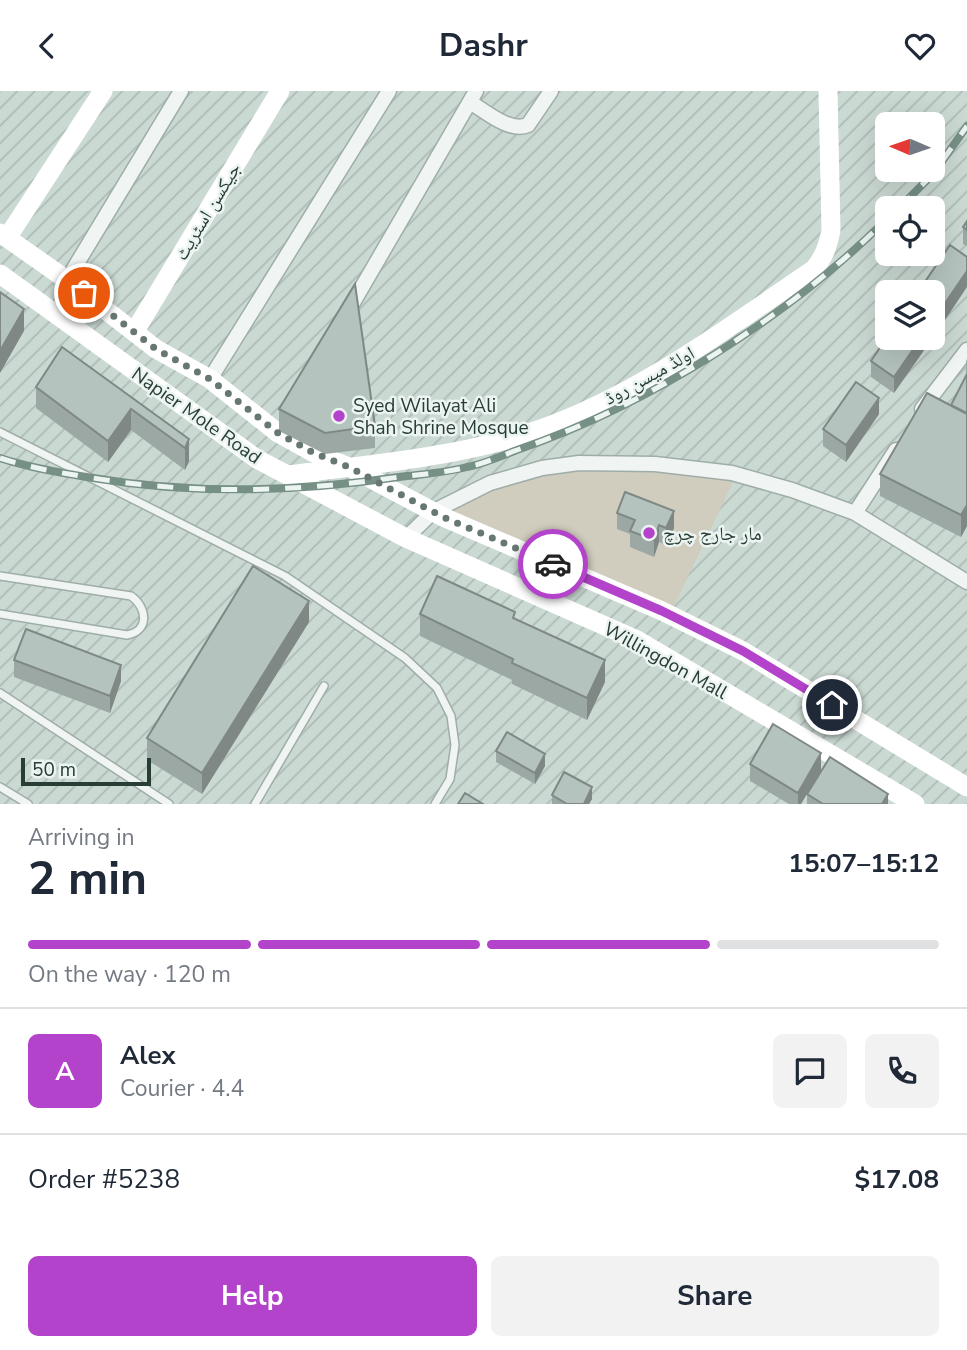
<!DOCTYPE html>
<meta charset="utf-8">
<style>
:root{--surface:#fff;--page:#f2f2f3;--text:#1f2937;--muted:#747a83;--line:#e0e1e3;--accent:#b443cb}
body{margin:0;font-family:"Nunito Sans","Noto Naskh Arabic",sans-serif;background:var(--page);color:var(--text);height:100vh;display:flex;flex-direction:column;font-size:26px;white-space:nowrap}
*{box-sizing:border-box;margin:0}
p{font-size:23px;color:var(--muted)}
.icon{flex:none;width:38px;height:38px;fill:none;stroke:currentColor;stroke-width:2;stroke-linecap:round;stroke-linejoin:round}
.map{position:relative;height:713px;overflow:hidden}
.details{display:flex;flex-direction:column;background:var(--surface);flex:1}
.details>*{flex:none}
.needle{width:46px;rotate:272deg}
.fabs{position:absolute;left:875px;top:21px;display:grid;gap:14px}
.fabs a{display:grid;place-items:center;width:70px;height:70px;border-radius:10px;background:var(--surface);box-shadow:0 7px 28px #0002;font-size:35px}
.scale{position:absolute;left:21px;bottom:18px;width:130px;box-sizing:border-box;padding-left:7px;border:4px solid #273d35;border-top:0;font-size:19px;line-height:24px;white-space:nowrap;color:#273d35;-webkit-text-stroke:5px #ecf4f1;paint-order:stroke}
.pin{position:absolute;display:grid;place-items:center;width:60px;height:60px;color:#fff;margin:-30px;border:4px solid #fff;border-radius:50%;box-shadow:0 2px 7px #0007}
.courier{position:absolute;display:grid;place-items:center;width:70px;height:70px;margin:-35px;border:5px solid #b443cb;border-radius:50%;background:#fff;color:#222;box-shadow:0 2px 9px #0007}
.overview em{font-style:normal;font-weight:700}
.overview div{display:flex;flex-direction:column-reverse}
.overview{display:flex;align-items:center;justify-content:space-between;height:119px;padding:0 28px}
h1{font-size:46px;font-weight:700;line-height:52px}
.bar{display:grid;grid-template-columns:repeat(4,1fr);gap:10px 7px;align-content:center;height:84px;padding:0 28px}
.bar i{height:9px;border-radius:5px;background:var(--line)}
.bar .current{background:var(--accent)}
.bar p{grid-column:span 4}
.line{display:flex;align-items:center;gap:18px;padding:0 28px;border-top:2px solid var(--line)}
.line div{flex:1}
.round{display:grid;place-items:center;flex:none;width:74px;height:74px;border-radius:10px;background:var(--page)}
.cta{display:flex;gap:14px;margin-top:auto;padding:14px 28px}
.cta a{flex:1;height:80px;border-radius:10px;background:var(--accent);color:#fff;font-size:28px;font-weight:700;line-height:80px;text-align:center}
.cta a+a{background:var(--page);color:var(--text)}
header{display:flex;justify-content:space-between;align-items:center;height:91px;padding:0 28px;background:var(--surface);font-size:32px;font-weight:700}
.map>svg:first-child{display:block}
.industrial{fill:url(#industrial-furrows);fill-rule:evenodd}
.green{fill:#d0ccbe}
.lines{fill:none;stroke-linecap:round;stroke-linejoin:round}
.lane-casing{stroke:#9fada8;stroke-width:10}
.street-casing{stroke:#9fada8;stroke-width:17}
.lane{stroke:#f0f5f3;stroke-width:7}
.street{stroke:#f0f5f3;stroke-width:14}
.secondary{stroke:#fff;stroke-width:19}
.rail-casing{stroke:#779086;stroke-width:8}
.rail{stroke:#ecf4f1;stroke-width:5;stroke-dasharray:16;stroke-linecap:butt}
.wall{fill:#9ca8a3}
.shaded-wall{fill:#7f8885}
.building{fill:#b5c3be;stroke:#7f8885;stroke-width:2}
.done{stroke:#677872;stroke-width:7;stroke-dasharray:0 12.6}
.route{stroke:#b443cb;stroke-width:9}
.poi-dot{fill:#b443cb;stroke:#ecf4f1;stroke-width:2.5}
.labels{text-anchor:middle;stroke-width:5;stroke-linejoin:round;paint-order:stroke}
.street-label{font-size:19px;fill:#273d35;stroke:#ecf4f1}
.poi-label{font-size:19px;fill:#273d35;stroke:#ecf4f1;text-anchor:start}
</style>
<header><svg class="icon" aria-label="back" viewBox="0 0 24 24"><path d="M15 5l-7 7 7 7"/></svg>Dashr<svg class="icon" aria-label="heart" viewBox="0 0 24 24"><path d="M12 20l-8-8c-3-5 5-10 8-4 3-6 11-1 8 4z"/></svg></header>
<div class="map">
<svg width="967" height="713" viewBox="0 0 967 713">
<defs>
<pattern id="industrial-furrows" width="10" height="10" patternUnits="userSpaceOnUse" patternTransform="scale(1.75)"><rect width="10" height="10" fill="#cbd9d3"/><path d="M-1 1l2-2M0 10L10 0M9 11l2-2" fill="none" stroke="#aebbb6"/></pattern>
</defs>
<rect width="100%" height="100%" fill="#dde7e3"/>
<!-- industrial -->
<path class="industrial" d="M0 0H967V713H0ZM887 33H933V79H887ZM887 117H933V163H887ZM887 201H933V247H887Z"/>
<!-- green -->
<path class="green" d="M582 375 736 385 671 521 438 421 494 395Z"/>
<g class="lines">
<!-- lane casing -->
<g class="lane-casing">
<path id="lane" d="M0 341 285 485 405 567 437 597 451 625 455 654 450 688 435 713
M0 485 131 505C147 516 150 540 127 544L0 523
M0 602 169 713
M0 696 28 713
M255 713 324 595"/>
</g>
<!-- street casing -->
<g class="street-casing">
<path id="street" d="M470 11C485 20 510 42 528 34L551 0
M67 189 181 0
M347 222 476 0
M210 288 389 0
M922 318 967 259
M855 422 896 359
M406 447 434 420 490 392 542 377 579 372 655 373 732 382 792 399 855 422 967 491"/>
</g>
<!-- lane -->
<use href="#lane" class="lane"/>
<!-- street -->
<use href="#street" class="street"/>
<!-- secondary -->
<path class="secondary" d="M0 142 67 189 156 258 210 288 278 342 314 362 349 376 443 426 662 520 743 560 967 696
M7 147 103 0
M0 183 257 368 406 447 637 549 915 713
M135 240 280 0
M288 384C363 374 440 368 513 347 624 315 720 242 814 178 824 166 828 155 831 139L828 0"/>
<!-- rail casing -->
<g class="rail-casing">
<path id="rail" d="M899 117 933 83 967 35
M0 367C31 377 61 382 93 387 196 404 296 401 399 386 421 383 445 382 467 376 484 373 501 365 517 359 649 314 788 226 887 128"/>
</g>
<!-- rail -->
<use href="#rail" class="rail"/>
</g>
<!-- wall -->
<path class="wall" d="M967 130V155L963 153V136Z
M950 154 941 235 933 229V201Z
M927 247V255L894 302 871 286V270Z
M62 256 189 348V370L185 379 131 339 108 371 36 317V296Z
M967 268V435L961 446 880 405V383L951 315 966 285V270Z
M279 318 375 335V357L325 363 279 340Z
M879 323 846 371 823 355V338Z
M617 422 674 437 666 454 659 451 654 466 630 456V443L617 438Z
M420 523 515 528 605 591 587 629 512 593V589L420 545Z
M309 531 202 703 147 669V647Z
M14 569 121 590 110 622 14 586Z
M496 660 545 675 535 693 496 671Z
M750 673 821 679 888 713H807V703L801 713H789L750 690Z
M552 704 592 708 589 713H552Z"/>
<!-- shaded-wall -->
<path class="shaded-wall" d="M967 180V196L941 235V218Z
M24 218V240L0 282V260Z
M921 247H927V255L894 302V286Z
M879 307V323L846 371V354Z
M131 318V339L108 371V350Z
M189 348V370L185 379V357Z
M967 414V435L961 446V424Z
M674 420V437L666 454V437Z
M659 434V451L654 466V449Z
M309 510V531L202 703V682Z
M605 569V591L587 629V607Z
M121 574V590L110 622V605Z
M821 662V679L801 713H798V702Z
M545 663V675L535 693V682Z
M592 696V708L589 713H584Z
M888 703V713H882Z"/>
<!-- building -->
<path class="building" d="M967 130V139L963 136Z
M950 154 967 166V180L941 218 933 213V201H918Z
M355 193 375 335 325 342 279 318Z
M0 201 24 218 0 260Z
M887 246 921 247 894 286 871 270Z
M62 256 189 348 185 357 131 318 108 350 36 296Z
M967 283V322L951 314Z
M856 291 879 307 846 354 823 338Z
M927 302 967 323V414L961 424 880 383Z
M625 401 674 420 666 437 659 434 654 449 630 440 635 429 617 422Z
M253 475 309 510 202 682 147 647Z
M437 485 515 521 513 527 605 569 587 607 512 572 513 568 420 523Z
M26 538 121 574 110 605 14 569Z
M773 633 821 662 798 702 750 673Z
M507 641 545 663 535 682 496 660Z
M830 666 888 703 882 713H823L807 703Z
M564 681 592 696 584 713H567L552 704Z
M465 702 483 713H458Z"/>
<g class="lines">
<!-- done -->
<path class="done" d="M84 202 156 258 210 288 278 342 314 362 349 376 443 426 553 473"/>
<!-- route -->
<path class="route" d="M553 473 662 520 743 560 832 614"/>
</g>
<!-- markers -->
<g class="poi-dot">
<circle cx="339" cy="325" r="7"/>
<circle cx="649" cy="442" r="7"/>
</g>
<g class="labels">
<!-- street labels -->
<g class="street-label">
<text transform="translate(207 120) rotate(-59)" y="7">جیکسن اسٹریٹ</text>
<text transform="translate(649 284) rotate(-29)" y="7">اولڈ میسن روڈ</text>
<text transform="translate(197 324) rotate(35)" y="7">Napier Mole Road</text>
<text transform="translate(666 569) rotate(29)" y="7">Willingdon Mall</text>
</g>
<!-- poi labels -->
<g class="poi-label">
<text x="353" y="321">Syed Wilayat Ali<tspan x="353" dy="22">Shah Shrine Mosque</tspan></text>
<text x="663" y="449">مار جارج چرچ</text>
</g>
</g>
</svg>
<div class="fabs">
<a><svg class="needle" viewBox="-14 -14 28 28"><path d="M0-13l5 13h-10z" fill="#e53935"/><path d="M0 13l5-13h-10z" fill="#747a83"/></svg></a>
<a><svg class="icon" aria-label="locate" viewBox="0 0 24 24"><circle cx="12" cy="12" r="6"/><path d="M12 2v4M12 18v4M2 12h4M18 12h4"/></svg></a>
<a><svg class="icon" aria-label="layers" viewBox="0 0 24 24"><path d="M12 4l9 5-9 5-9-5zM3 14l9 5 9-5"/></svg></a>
</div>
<div class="scale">50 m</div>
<div class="pin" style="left:84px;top:202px;background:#ea580c"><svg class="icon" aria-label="bag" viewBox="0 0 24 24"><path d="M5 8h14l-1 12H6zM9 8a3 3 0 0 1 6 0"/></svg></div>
<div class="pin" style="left:832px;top:614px;background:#1f2937"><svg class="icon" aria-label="home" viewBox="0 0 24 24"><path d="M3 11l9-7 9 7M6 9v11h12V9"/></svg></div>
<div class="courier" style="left:553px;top:473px"><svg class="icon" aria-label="car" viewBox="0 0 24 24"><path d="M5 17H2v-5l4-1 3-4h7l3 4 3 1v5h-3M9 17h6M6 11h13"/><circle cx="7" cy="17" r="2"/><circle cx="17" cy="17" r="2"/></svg></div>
</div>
<section class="details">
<div class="overview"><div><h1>2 min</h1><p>Arriving in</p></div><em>15:07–15:12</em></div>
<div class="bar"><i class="current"></i><i class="current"></i><i class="current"></i><i></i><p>On the way · 120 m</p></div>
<div class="line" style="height:126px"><b class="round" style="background:var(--accent);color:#fff">A</b><div><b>Alex</b><p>Courier · 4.4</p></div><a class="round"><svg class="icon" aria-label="chat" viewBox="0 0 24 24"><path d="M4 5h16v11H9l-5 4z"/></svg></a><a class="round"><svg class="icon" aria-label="phone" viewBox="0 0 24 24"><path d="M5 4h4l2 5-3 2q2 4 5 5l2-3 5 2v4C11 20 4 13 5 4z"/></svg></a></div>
<div class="line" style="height:91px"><div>Order #5238</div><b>$17.08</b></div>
<div class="cta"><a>Help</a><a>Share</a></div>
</section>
